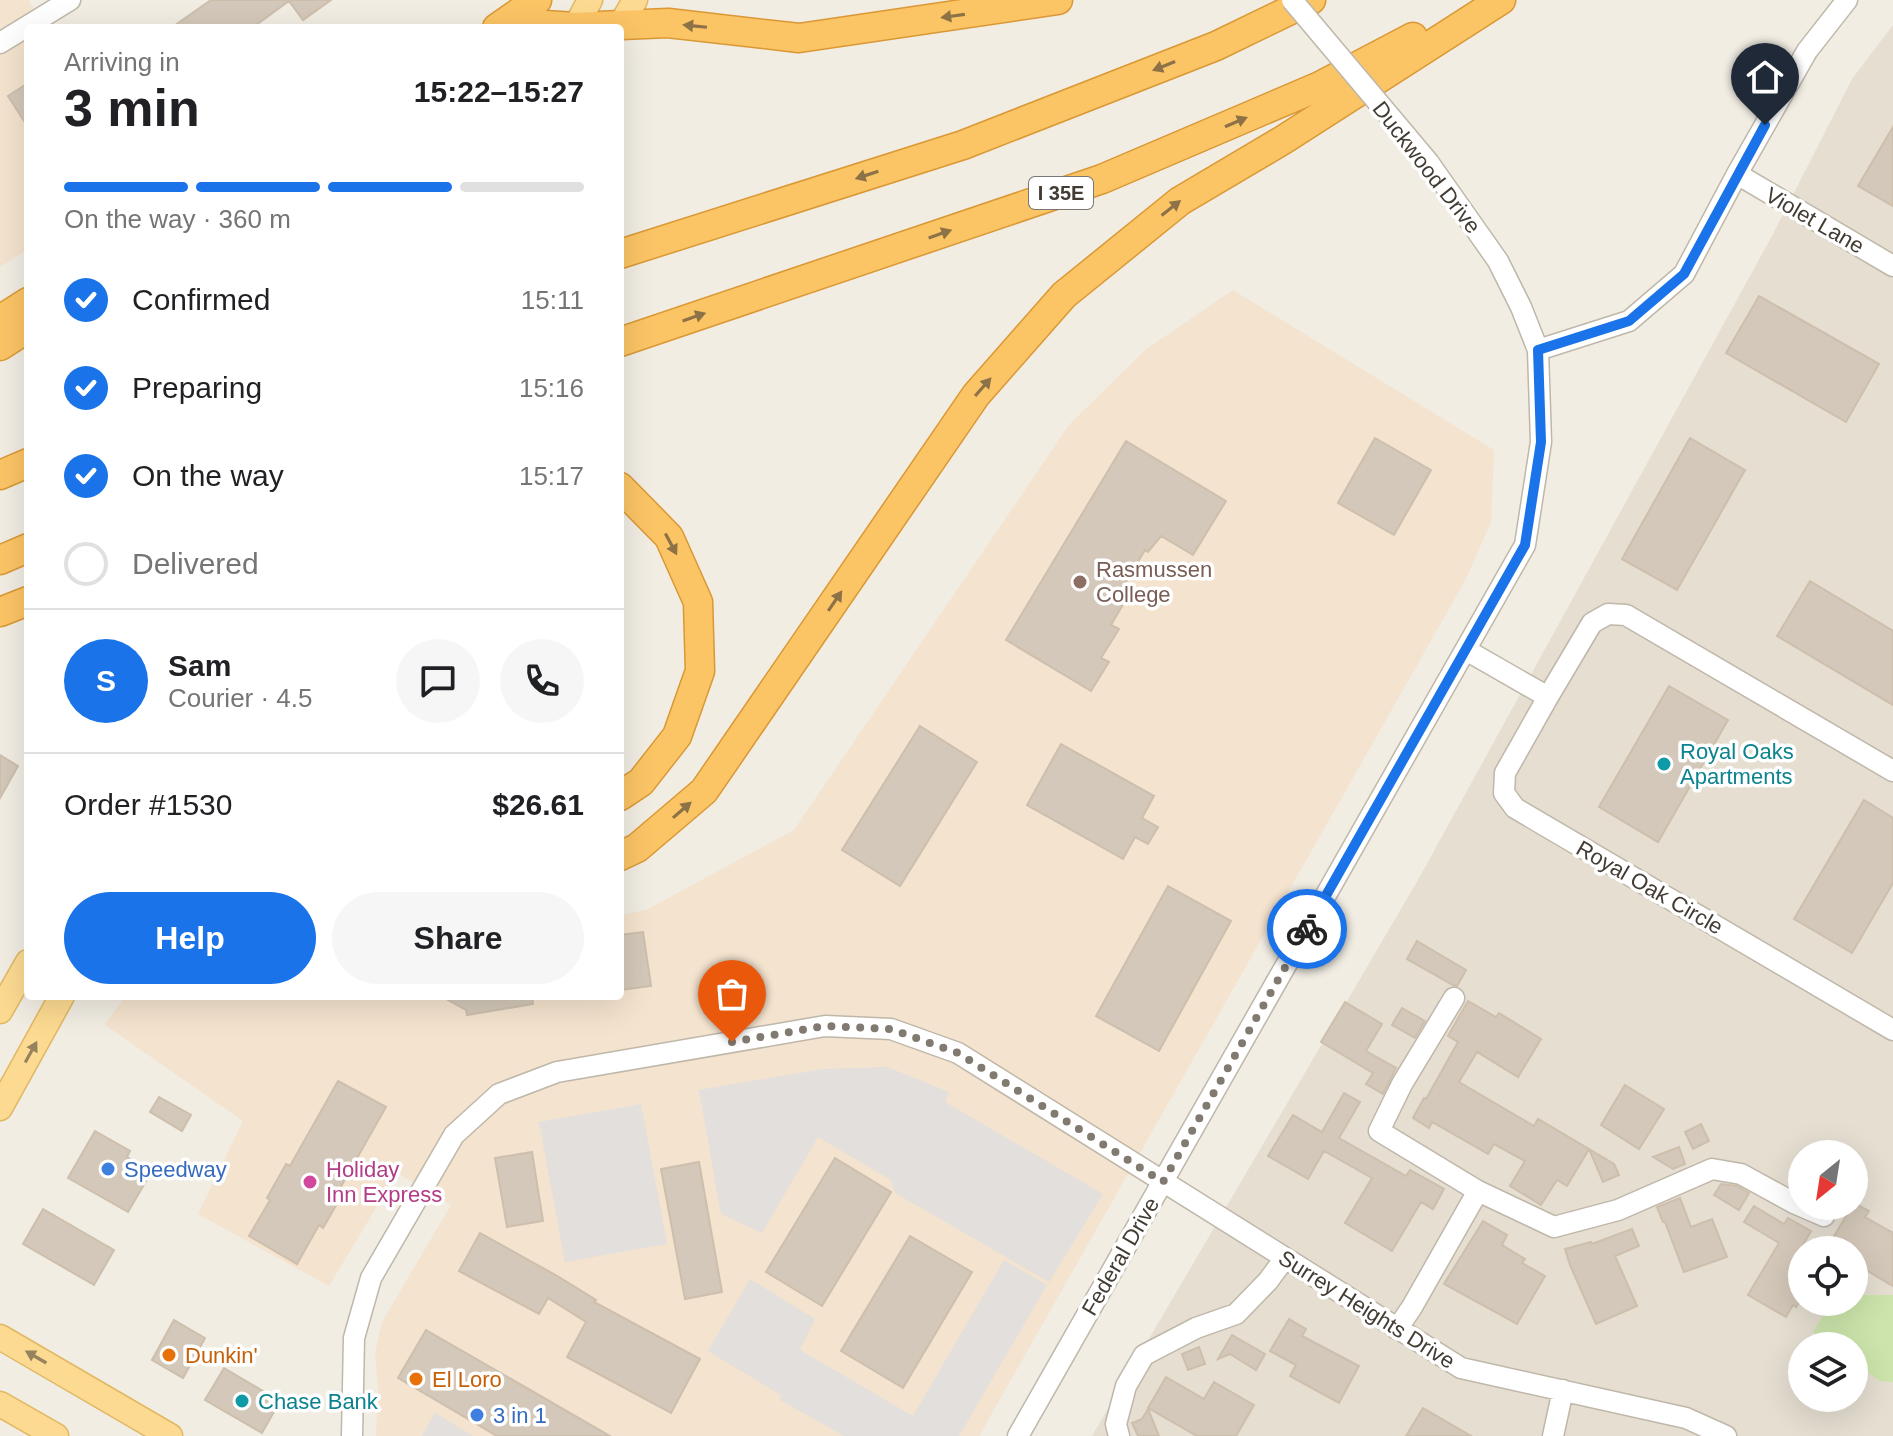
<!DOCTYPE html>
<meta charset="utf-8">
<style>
:root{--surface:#fff;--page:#f6f6f6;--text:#202124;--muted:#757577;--line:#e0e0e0;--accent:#1a73e8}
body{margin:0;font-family:Arial,sans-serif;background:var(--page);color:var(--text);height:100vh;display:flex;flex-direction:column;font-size:30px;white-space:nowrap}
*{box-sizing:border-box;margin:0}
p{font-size:26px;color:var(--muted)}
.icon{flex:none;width:44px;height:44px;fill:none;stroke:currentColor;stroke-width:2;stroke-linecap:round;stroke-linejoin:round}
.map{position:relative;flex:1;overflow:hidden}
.drawer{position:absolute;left:24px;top:24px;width:600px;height:976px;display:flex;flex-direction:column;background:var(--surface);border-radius:8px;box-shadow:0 8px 32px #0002}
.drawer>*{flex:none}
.needle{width:52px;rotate:210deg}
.controls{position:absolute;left:1788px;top:1140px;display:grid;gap:16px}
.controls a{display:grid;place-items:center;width:80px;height:80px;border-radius:50%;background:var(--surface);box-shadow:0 8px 32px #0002;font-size:40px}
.pin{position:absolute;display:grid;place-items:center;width:68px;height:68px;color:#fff;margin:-82px -34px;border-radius:50% 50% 50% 0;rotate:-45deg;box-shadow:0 0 8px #0007}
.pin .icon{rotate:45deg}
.courier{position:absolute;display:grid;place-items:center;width:80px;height:80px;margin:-40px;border:6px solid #1a73e8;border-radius:50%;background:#fff;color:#222;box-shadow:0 2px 10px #0007}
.headline em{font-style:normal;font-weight:700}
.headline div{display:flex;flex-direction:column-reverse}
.headline{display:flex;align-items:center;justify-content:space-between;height:136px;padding:0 40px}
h1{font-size:52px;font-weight:700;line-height:60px}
.bar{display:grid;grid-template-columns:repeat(4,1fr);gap:12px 8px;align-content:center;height:96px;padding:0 40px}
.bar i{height:10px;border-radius:6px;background:var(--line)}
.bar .on{background:var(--accent)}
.bar p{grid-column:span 4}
.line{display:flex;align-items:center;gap:20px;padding:0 40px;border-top:2px solid var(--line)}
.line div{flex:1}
.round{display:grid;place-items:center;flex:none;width:84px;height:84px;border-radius:42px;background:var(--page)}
ol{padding:0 40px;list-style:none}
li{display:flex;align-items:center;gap:24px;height:88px}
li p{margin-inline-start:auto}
li .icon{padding:8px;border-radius:50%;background:var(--accent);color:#fff;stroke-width:4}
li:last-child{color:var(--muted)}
li i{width:44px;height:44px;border:4px solid var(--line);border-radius:50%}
.button{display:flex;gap:16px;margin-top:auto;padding:16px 40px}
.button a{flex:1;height:92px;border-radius:48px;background:var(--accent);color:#fff;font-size:32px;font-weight:700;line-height:92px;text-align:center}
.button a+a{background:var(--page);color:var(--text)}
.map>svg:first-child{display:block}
.residential{fill:#e5ded1;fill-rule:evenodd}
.commercial{fill:#f4e3ce}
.green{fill:#cde5ac}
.parking{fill:#e2dfdc}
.building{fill:#d3c8b9;stroke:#cdbfac;stroke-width:2}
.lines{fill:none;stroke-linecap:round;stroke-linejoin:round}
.minor-casing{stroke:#bfb7a9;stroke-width:23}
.major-casing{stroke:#e1b762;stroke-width:27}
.highway-casing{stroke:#da9835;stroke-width:31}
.minor{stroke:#fff;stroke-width:20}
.major{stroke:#fcda91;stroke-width:24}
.highway{stroke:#fbc465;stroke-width:28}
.minor-bridge-casing{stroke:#bfb7a9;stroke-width:23;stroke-linecap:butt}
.minor-bridge{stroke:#fff;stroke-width:20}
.oneway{fill:#8d7248}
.oneway2{fill:#96835e}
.done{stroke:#807a71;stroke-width:8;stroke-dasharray:0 14.4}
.route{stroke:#1a73e8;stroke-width:10}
.education-dot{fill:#8d6e63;stroke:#fff;stroke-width:3}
.culture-dot{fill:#0f9aa8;stroke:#fff;stroke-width:3}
.shop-dot{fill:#3f7fe0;stroke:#fff;stroke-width:3}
.hotel-dot{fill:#d1479c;stroke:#fff;stroke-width:3}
.food-dot{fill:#e8710a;stroke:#fff;stroke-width:3}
.labels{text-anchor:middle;stroke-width:7;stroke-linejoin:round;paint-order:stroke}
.shield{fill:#fff;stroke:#7b7671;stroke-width:2}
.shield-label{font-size:20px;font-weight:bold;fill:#433c34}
.street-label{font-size:22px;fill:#433c34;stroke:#fff}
.education-label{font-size:22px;fill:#785e54;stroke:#fff;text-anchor:start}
.culture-label{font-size:22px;fill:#0d838f;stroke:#fff;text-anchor:start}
.shop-label{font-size:22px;fill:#366cbe;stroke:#fff;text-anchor:start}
.hotel-label{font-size:22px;fill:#b23c85;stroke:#fff;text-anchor:start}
.food-label{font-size:22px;fill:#c56008;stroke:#fff;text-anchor:start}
</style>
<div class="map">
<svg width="1893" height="1436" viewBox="0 0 1893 1436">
<rect width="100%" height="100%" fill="#f1ede3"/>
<!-- residential -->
<path class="residential" d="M1893 25V1436H1092L1418 880 1772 236 1852 79ZM1802 1154H1854V1206H1802ZM1802 1250H1854V1302H1802ZM1802 1346H1854V1398H1802Z"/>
<!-- commercial -->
<path class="commercial" d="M0 0H30L29 2 46 28H28V249L0 267Z
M1233 290 1494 450 1491 522 1466 579 979 1436H376L378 1389 375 1353 382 1322 451 1205 397 1173 329 1286 198 1214 243 1121 105 1025 125 996H620V915L646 910 794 830 1069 425 1145 350Z"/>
<!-- green -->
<path class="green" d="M1854 1294 1860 1295H1893V1382L1880 1381 1854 1362V1346H1832L1813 1332 1832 1302H1854Z"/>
<!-- parking -->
<path class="parking" d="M887 1067 949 1092 945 1102 1103 1194 1049 1282 895 1193 891 1180 818 1137 762 1233 721 1214 699 1090 824 1069Z
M641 1104 667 1244 565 1262 539 1122Z
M1004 1260 1047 1285 959 1436H844L780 1400 781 1395 708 1351 750 1279 815 1319 800 1350 913 1416Z
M435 1413 473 1436H422Z"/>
<!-- building -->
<path class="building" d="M211 0H331L303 20 289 1 252 28H171Z
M28 83V127L8 96Z
M1893 127V206L1858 186Z
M1759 296 1879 364 1846 422 1726 353Z
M1375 438 1431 470 1394 535 1338 503Z
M1690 438 1745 470 1677 590 1622 559Z
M1126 441 1226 501 1193 555 1161 536 1148 552 1145 550 1120 592 1128 596 1111 625 1119 629 1101 658 1109 662 1091 691 1006 640Z
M1810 581 1893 631V705L1777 636Z
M1669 686 1728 720 1658 842 1599 807Z
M920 726 977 762 900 886 842 850Z
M1061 744 1154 796 1142 818 1158 827 1148 844 1135 837 1123 859 1027 805Z
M0 755 18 766 0 798Z
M1864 800 1893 818V883L1852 953 1794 919Z
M1168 886 1231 921 1159 1051 1096 1016Z
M643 932 651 986 620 990V935Z
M1417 941 1466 970 1457 986 1453 985 1407 959Z
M441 996H532L533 1004 467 1015 466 1010Z
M1468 1001 1496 1017 1499 1013 1541 1039 1518 1077 1477 1052 1459 1082 1534 1126 1538 1119 1589 1149 1567 1186 1557 1180 1541 1205 1510 1186 1525 1161 1494 1144 1488 1154 1432 1122 1429 1128 1413 1118 1424 1098 1426 1099 1458 1042 1448 1036Z
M1345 1002 1382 1024 1366 1051 1396 1068 1383 1094 1366 1084 1373 1073 1321 1042Z
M1402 1008 1425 1021 1415 1038 1392 1025Z
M338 1081 386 1107 335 1197 338 1202 323 1228 319 1225 297 1264 249 1236 270 1200 267 1198 286 1164 290 1166Z
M1625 1085 1664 1109 1639 1149 1601 1125Z
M1344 1093 1360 1102 1339 1138 1406 1176 1410 1170 1444 1189 1433 1209 1421 1202 1392 1251 1345 1223 1372 1178 1324 1151 1308 1179 1268 1156 1293 1115 1322 1132Z
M159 1097 191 1115 182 1131 150 1112Z
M1701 1124 1709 1141 1693 1149 1685 1132Z
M95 1131 130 1151 127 1157 152 1171 128 1212 68 1178Z
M1679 1147 1685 1164 1673 1169 1653 1157Z
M1589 1149 1614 1164 1619 1175 1603 1182Z
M532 1152 543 1221 507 1227 495 1158Z
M835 1158 891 1192 822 1306 766 1272Z
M699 1162 722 1292 685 1299 661 1169Z
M1721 1184 1737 1186 1749 1193 1739 1210 1714 1195Z
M1680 1198 1691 1227 1712 1219 1727 1257 1684 1272 1665 1222H1663L1657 1207Z
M1854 1203 1869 1211 1865 1217 1893 1233V1286L1854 1263V1250L1833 1238 1852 1206H1854Z
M1754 1206 1784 1224 1788 1218 1811 1231 1793 1262 1802 1267V1298L1796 1307 1793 1305 1786 1317 1748 1295 1779 1243 1744 1222Z
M43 1209 114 1250 94 1285 23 1244Z
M1483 1221 1507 1235 1502 1245 1525 1259 1522 1263 1545 1276 1517 1324 1444 1284Z
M1632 1229 1639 1246 1615 1256 1637 1306 1596 1324 1570 1265 1565 1249 1591 1242 1592 1244Z
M480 1233 559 1277 596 1300 594 1302 700 1359 671 1413 567 1357 586 1322 548 1298 539 1314 459 1271Z
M910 1236 972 1272 903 1388 841 1351Z
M1289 1319 1306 1329 1302 1336 1359 1366 1339 1403 1290 1376 1296 1365 1270 1351Z
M174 1320 205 1338 183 1378 152 1360Z
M426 1330 610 1436H497L398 1378Z
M1232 1335 1265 1354 1256 1370 1230 1354 1218 1359Z
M1199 1347 1205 1364 1188 1370 1182 1354Z
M224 1368 280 1401 262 1433 205 1400Z
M1166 1377 1204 1399 1214 1382 1254 1405 1236 1436H1197L1148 1408Z
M1423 1408 1471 1436H1406Z
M1148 1409 1159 1436H1138L1132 1423 1142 1419Z"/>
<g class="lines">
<!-- minor casing -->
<g class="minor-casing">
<path id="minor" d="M0 43 70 0
M1737 174 1893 266
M1538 350 1629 321 1684 274 1737 174 1807 51 1847 0
M1466 650 1548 697
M1893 771 1626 615 1608 614 1592 623 1548 697 1505 773 1504 793 1515 808 1893 1030
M1454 998 1402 1084 1379 1131 1478 1191 1554 1227 1618 1210 1712 1169 1741 1174 1794 1203 1824 1216
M1397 1329 1412 1307 1478 1191
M352 1436 354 1338 371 1278 454 1135 499 1094 557 1072 825 1026 891 1029 958 1053 1461 1368 1686 1418 1726 1436
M1018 1436 1525 545 1541 442 1538 350 1521 307 1498 261 1429 163
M1119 1436 1116 1424 1126 1386 1144 1355 1196 1328 1236 1314 1268 1281 1285 1258
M1553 1436 1563 1390"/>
</g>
<!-- major casing -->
<g class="major-casing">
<path id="major" d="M575 28 590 0
M619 28 635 0
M0 1011 28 962
M0 1108 62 996
M0 1337 170 1436
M0 1404 56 1436"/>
</g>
<!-- highway casing -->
<g class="highway-casing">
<path id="highway" d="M497 28 537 0
M531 28 545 25 575 27 668 23 799 38 1058 0
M620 254 963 145 1216 46 1311 0
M0 320 28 302
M620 342 1102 179 1320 86 1413 37
M0 346 28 328
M0 475 28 463
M620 487 669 537 698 602 700 671 677 736 641 782 620 796
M0 560 28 548
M0 612 28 601
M620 856 637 848 704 791 976 395 1064 295 1180 201 1283 140 1501 0"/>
</g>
<!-- minor -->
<use href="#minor" class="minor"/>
<!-- major -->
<use href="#major" class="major"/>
<!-- highway -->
<use href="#highway" class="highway"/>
<!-- minor-bridge casing -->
<g class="minor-bridge-casing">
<path id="minor-bridge" d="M1292 0 1429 163"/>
</g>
<!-- minor-bridge -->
<use href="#minor-bridge" class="minor-bridge"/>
</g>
<!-- one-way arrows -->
<defs><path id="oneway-solid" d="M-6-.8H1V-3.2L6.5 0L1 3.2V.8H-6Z" transform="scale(2)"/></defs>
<g class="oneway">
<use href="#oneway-solid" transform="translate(953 16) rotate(172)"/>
<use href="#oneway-solid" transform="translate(695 26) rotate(-174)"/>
<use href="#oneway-solid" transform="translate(1164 66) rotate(158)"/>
<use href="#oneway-solid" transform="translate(1236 122) rotate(-23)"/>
<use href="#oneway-solid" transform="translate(867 175) rotate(162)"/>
<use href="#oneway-solid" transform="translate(1171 208) rotate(-38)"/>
<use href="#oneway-solid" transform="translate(940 234) rotate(-19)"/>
<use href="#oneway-solid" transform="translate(694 317) rotate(-19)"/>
<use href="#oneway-solid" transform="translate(983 387) rotate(-49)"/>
<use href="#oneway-solid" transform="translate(671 544) rotate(62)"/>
<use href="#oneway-solid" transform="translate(835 601) rotate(-56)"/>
<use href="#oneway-solid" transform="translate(682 810) rotate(-41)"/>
</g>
<g class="oneway2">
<use href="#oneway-solid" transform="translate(31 1052) rotate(-61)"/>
<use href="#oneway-solid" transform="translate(36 1357) rotate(-150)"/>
</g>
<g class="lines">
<!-- done -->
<path class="done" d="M732 1042 825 1026 891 1029 958 1053 1163 1182 1307 929"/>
<!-- route -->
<path class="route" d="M1307 929 1525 545 1541 442 1538 350 1629 321 1684 274 1765 125"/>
</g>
<!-- markers -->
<circle class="education-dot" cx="1080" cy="582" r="8"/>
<g class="culture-dot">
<circle cx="1664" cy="764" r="8"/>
<circle cx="242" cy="1401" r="8"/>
</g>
<g class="shop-dot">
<circle cx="108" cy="1169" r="8"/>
<circle cx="477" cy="1415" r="8"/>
</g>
<circle class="hotel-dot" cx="310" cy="1182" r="8"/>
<g class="food-dot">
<circle cx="169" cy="1355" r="8"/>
<circle cx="416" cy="1379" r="8"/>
</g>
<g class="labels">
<!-- shield labels -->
<rect class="shield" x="1029" y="177" width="64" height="32" rx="6"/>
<g class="shield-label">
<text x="1061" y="200">I 35E</text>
</g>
<!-- street labels -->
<g class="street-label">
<text transform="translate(1427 167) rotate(52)" y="8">Duckwood Drive</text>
<text transform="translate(1815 220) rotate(30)" y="8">Violet Lane</text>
<text transform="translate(1650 887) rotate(30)" y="8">Royal Oak Circle</text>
<text transform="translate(1120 1256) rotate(-60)" y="8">Federal Drive</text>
<text transform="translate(1367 1309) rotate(32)" y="8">Surrey Heights Drive</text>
</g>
<!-- education labels -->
<g class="education-label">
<text x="1096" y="577">Rasmussen<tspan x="1096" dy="25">College</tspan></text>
</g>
<!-- culture labels -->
<g class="culture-label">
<text x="1680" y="759">Royal Oaks<tspan x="1680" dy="25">Apartments</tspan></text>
<text x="258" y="1409">Chase Bank</text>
</g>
<!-- shop labels -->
<g class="shop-label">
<text x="124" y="1177">Speedway</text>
<text x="493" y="1423">3 in 1</text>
</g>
<!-- hotel labels -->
<g class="hotel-label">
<text x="326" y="1177">Holiday<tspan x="326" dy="25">Inn Express</tspan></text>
</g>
<!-- food labels -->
<g class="food-label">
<text x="185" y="1363">Dunkin'</text>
<text x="432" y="1387">El Loro</text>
</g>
</g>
</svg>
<div class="controls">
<a><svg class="needle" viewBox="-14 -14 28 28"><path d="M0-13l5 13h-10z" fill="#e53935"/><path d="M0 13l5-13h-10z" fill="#757577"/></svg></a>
<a><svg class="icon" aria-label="locate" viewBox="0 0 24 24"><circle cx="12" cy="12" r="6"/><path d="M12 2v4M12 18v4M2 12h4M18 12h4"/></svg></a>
<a><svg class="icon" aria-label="layers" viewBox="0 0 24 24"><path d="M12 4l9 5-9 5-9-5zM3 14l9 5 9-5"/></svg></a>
</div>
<div class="pin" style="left:732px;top:1042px;background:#ea580c"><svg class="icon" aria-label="bag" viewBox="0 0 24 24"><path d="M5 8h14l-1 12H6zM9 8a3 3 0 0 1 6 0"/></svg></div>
<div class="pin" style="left:1765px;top:125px;background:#1f2937"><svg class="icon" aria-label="home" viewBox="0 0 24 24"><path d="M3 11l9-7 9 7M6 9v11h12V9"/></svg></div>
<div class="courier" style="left:1307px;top:929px"><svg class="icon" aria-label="bike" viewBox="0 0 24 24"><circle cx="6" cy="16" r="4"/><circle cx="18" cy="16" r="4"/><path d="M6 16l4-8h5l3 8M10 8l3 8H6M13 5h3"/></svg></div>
<section class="drawer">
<div class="headline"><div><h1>3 min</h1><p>Arriving in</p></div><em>15:22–15:27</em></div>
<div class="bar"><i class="on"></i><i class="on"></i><i class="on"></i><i></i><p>On the way · 360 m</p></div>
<ol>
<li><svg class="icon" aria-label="check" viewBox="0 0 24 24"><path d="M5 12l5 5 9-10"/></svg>Confirmed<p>15:11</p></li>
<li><svg class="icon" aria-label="check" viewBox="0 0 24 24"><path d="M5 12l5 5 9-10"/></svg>Preparing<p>15:16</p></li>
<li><svg class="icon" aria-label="check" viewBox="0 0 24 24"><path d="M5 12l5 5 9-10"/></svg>On the way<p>15:17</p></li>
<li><i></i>Delivered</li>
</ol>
<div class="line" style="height:144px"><b class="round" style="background:var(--accent);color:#fff">S</b><div><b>Sam</b><p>Courier · 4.5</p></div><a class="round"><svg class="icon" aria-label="chat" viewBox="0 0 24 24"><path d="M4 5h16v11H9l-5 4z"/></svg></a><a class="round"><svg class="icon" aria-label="phone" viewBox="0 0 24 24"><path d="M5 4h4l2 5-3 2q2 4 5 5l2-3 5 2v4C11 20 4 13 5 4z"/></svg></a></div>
<div class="line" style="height:104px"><div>Order #1530</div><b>$26.61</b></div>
<div class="button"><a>Help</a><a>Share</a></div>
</section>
</div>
